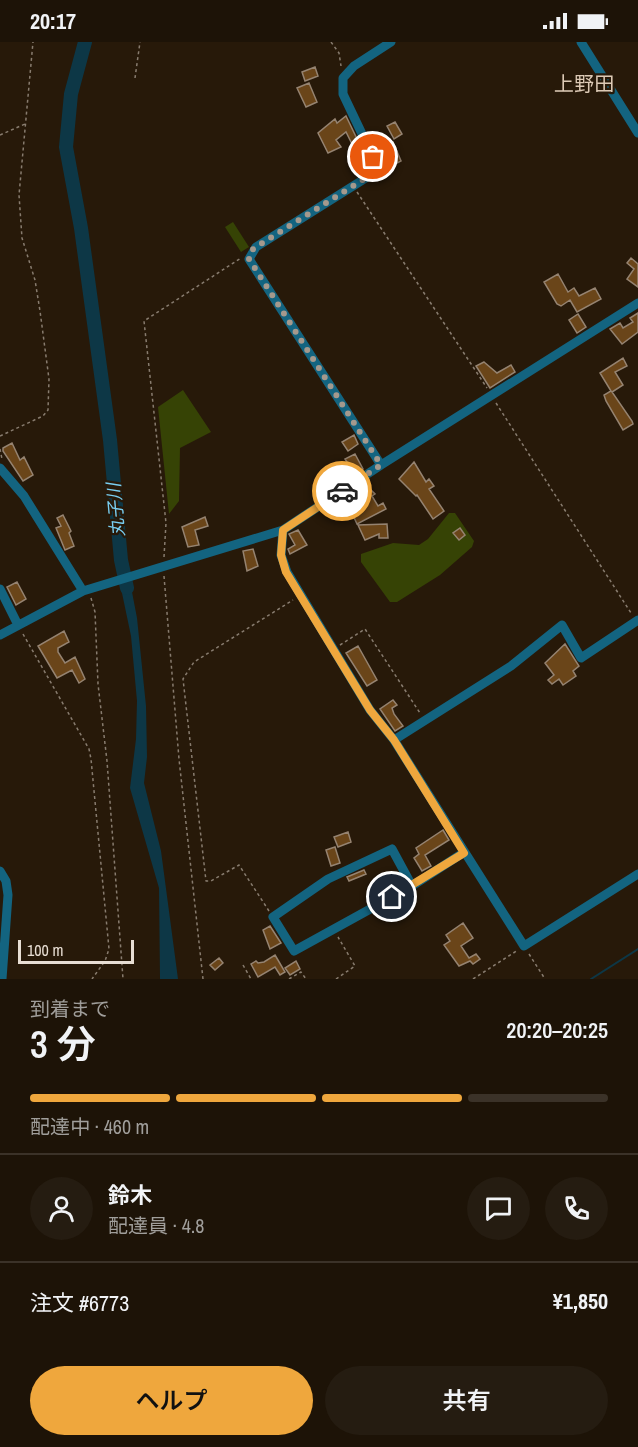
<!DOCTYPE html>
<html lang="ja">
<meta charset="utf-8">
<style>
:root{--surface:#1d1307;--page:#251c11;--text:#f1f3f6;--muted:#a09e9b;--line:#3b3228;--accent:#efa73d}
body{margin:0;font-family:"Archivo Narrow","Noto Sans JP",sans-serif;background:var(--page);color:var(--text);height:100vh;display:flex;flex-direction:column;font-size:22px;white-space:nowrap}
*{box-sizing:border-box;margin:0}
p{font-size:20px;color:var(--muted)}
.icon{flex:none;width:33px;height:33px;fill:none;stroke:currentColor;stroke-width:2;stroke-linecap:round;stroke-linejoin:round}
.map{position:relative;height:937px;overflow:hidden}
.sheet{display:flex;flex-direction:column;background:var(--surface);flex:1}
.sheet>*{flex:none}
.scale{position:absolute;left:18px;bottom:15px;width:116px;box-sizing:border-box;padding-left:6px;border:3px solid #e8ded4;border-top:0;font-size:16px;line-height:21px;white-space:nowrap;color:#e8ded4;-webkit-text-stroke:4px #271909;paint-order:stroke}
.pin{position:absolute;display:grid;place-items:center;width:51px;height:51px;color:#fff;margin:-26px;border:3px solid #fff;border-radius:50%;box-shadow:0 2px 6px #0007}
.courier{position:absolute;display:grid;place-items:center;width:60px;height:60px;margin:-30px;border:4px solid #efa73d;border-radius:50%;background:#fff;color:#222;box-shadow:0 2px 8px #0007}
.head em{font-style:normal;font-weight:600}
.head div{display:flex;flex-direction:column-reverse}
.head{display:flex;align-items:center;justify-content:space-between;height:102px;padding:0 30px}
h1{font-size:39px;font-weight:600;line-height:45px}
.bar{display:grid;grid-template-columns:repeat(4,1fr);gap:9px 6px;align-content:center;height:72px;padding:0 30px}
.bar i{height:8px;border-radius:4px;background:var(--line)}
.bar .current{background:var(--accent)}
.bar p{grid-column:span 4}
.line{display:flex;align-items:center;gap:15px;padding:0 30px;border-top:2px solid var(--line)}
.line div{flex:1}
.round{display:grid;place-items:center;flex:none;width:63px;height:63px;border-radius:32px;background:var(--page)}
.action{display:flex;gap:12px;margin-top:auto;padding:12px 30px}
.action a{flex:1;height:69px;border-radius:36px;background:var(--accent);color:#111;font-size:24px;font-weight:600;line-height:69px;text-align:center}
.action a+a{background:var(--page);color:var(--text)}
.status{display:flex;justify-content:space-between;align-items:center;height:42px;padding:0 30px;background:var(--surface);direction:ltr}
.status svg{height:16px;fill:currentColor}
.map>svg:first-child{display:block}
.green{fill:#364305}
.water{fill:#0d3746}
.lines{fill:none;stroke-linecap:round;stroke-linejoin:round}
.stream{stroke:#0d3746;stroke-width:2}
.river{stroke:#0d3746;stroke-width:14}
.building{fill:#6a4519;stroke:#958371;stroke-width:1.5}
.path{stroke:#887c6f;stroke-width:1.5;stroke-dasharray:3 3;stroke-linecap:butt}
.street{stroke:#136480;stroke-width:9}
.done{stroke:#a4998d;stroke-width:6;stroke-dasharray:0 10.8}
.route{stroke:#efa73d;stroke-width:8}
.labels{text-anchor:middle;stroke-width:4.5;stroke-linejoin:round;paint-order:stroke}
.water-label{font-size:18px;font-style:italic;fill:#79cef1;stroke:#271909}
.quarter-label{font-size:20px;fill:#dcc9b5;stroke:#271909}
</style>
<div class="status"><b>20:17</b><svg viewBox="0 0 49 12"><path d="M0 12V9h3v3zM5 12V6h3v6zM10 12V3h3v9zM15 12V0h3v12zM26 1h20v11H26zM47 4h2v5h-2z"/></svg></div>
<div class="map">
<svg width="638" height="937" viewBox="0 0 638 937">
<rect width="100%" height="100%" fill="#271909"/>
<!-- green -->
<path class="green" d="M233 180 249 205 241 210 225 185Z
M183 348 211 390 180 406 179 459 169 472 158 365Z
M449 471H455L474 499 472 505 440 533 397 560H390L361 520V512L393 501 419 503 428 497Z"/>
<!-- water -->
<path class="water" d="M128 529 137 576 146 664 147 715 144 741 161 809 178 937H160L159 846 130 746 136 697 137 659 131 594 118 532Z"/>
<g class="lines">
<!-- stream -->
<path class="stream" d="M591 937 638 907"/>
<!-- river -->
<path class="river" d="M85 0 71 52 66 105 81 186 110 398 121 518 127 546"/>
</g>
<!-- building -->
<path class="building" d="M315 25 318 34 305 39 302 30Z
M309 41 317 60 306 65 297 46Z
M346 74 359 101 353 104 346 90 336 98 341 105 328 111 318 91 335 77 337 81Z
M395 80 402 92 394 97 387 84Z
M393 100 401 119 390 125 377 106Z
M631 216 638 222V245L627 237 634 227 627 221Z
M558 232 568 250 574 246 579 254 595 246 601 257 577 270 570 258 561 264 557 262 544 240Z
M638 271V290L622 302 610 287 620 281 623 286 633 280 630 276Z
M578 272 586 285 577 291 569 278Z
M623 316 627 324 615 330 623 343 612 350 632 379 633 382 623 388 606 359 604 353 611 349 600 331Z
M484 320 497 331 511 323 515 330 490 346 476 324Z
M354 393 358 402 348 409 342 400Z
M12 401 20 418 24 415 33 433 23 439 3 409V406Z
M355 412 363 427 355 432 345 417Z
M414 420 426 440 429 437 434 444 429 447 444 469 433 477 417 453 416 454 399 437Z
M366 443 375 452 372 454 378 464 383 461 386 467 357 482 352 471 348 473 344 467 355 460 351 454Z
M63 473 71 489 69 491 74 504 65 508 56 486 61 484 57 476Z
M205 475 208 484 195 488 199 503 188 505 182 485Z
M387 482 388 496H379V492L365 498 358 483Z
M460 486 465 493 459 498 453 491Z
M298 488 307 503 290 512 288 507 295 503 289 492Z
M253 507 258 524 247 529 243 509Z
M17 540 26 557 16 563 7 545Z
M64 589 69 600 58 606V610L65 621 75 615 85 637 79 641 72 628 57 636 38 604Z
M565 602 579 624 573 629 576 634 563 643 559 637 552 642 548 638 554 633 545 621Z
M358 604 377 638 367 644 346 611Z
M393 658 397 663 392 666 394 672 403 684 395 689 380 667Z
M443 788 449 798 425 813 431 824 422 829 414 816 419 812 416 806Z
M348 790 351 800 338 805 334 795Z
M335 805 340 821 331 824 326 808Z
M364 828 366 832 349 839 347 835Z
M463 881 473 896 461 904 469 916 476 912 480 917 473 922 470 919 459 924 444 903 450 899 446 893Z
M270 884 281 901 270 907 263 888Z
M275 913 285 930 280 933 275 925 258 935 251 922 256 919 258 921 264 920Z
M219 916 223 921 215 928 210 923Z
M296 919 300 927 290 933 285 926Z"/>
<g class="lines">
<!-- path -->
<path class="path" d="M331 0 339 11 341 24
M135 36 140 0
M0 93 25 82
M357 150 487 346
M496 361 631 571
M0 394 43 374 48 368 49 337 40 269 35 238 22 196 19 153 33 0
M0 407 2 417
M164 515 166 481 144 279 241 216
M164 534 179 717 203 937
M91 556 95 570 98 642 107 719 123 937
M23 592 89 707 91 717 109 907 105 919 92 937
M340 603 365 587 420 671
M269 869 239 823 211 839H206L183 637 194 620 293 558
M529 912 545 937
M243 923 251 937
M289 937 301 930 306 937
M336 937 355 924 338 895
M473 937 518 908"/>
<!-- street -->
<path class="street" d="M581 0 638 91
M381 423 249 217 256 205 369 134 373 126V115L343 52V36L354 24 391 0
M0 426 24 454 83 549
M283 488 281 513 287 530 370 668 394 698 524 904 638 832
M0 547 18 583
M0 593 83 549 283 488 381 423 638 261
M394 698 511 624 562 583 581 616 638 578
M0 829 6 839 8 853 2 937
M412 844 392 807 328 837 273 875 294 909 412 844 463 811"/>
</g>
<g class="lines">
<!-- done -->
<path class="done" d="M342 449 381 423 249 217 251 209 256 205 369 134 373 126V115"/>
<!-- route -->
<path class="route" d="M342 449 283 488 281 513 286 530 370 668 394 698 464 811 392 855"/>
</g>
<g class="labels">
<!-- water labels -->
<g class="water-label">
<text transform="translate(116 468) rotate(-95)" y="6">丸子川</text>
</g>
<!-- quarter labels -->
<g class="quarter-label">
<text x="584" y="49">上野田</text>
</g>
</g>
</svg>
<div class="scale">100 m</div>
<div class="pin" style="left:373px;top:115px;background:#ea580c"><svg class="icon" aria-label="bag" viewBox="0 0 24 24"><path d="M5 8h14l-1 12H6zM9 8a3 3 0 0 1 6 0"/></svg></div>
<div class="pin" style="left:392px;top:855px;background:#1f2937"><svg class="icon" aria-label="home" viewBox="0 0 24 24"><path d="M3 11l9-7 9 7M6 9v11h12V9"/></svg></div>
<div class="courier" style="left:342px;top:449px"><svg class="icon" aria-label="car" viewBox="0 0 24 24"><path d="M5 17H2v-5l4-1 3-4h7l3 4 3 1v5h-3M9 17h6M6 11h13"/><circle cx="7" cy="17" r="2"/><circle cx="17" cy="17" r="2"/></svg></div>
</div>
<section class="sheet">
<div class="head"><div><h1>3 分</h1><p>到着まで</p></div><em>20:20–20:25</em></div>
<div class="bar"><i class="current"></i><i class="current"></i><i class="current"></i><i></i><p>配達中 · 460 m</p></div>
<div class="line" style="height:108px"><a class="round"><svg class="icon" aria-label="person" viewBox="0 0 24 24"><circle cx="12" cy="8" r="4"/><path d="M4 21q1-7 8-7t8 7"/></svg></a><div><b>鈴木</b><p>配達員 · 4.8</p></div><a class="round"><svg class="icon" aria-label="chat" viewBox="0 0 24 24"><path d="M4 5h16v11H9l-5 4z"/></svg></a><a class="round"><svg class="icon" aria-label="phone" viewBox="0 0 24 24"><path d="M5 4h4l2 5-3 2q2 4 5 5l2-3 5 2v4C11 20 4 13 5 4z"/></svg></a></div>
<div class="line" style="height:78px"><div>注文 #6773</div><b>¥1,850</b></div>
<div class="action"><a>ヘルプ</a><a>共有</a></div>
</section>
